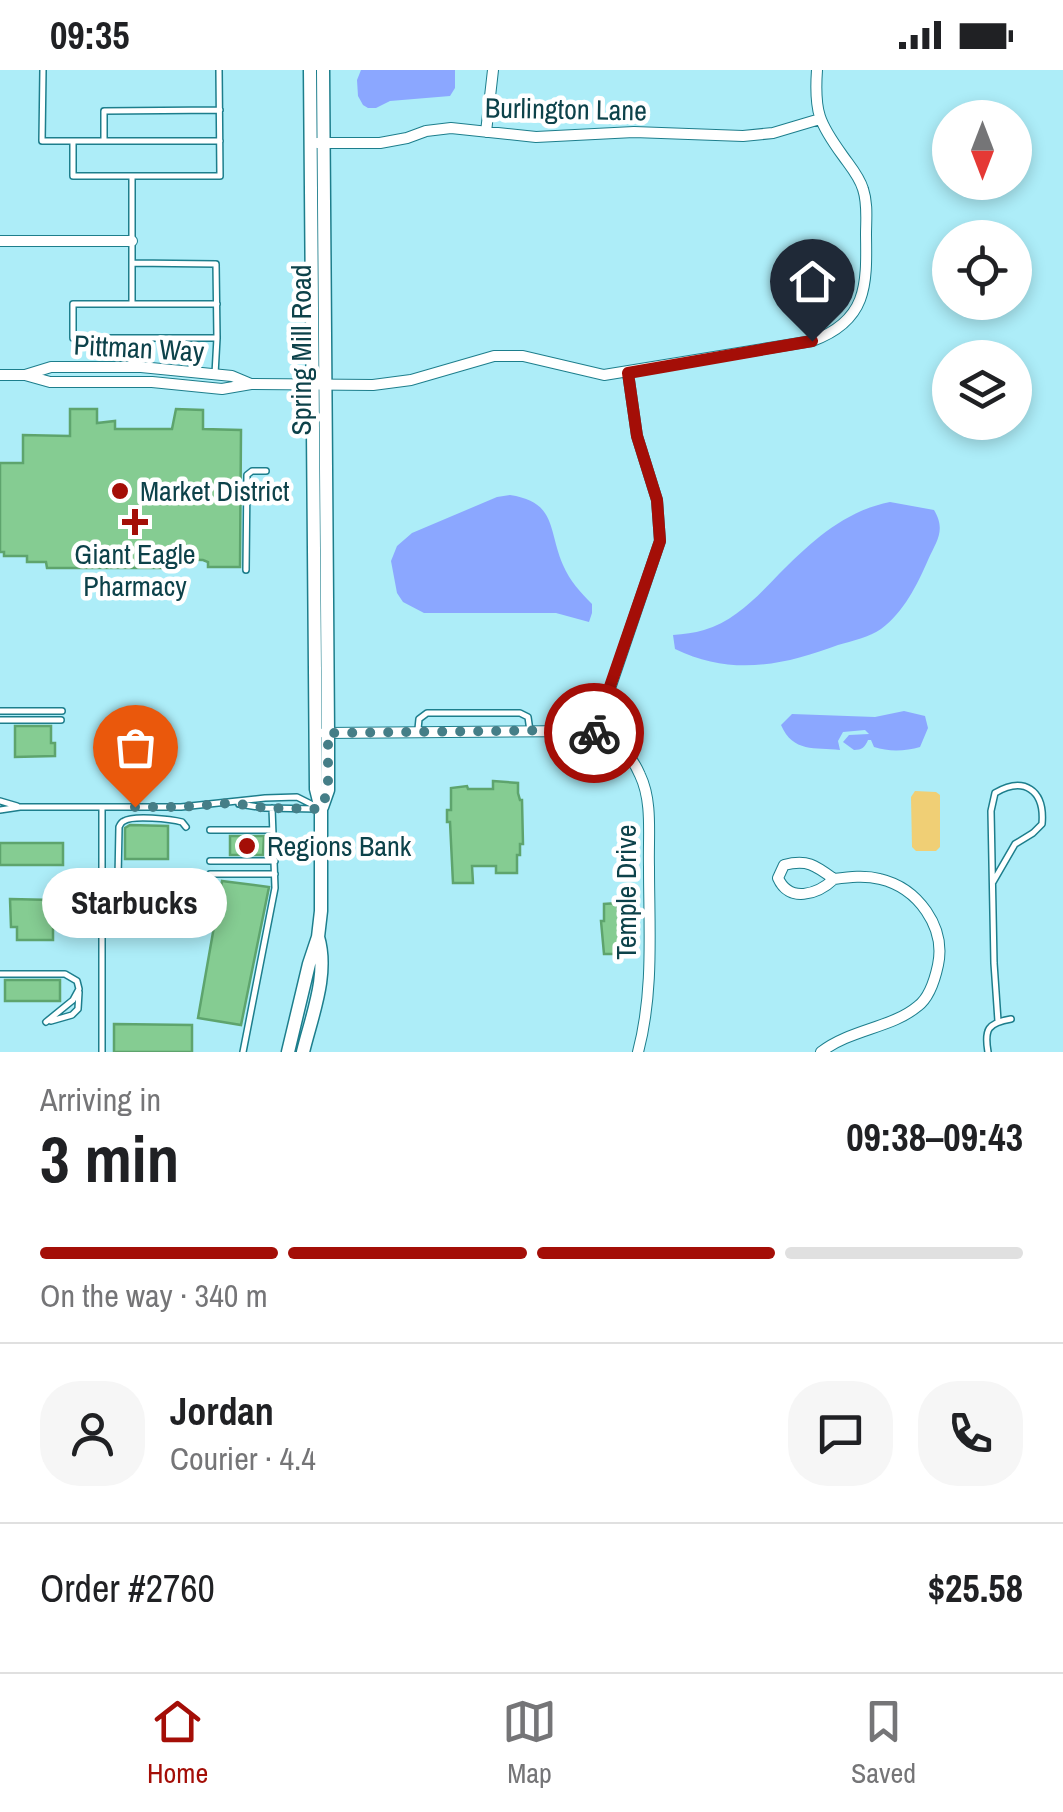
<!DOCTYPE html>
<meta charset="utf-8">
<style>
:root{--surface:#fff;--page:#f6f6f6;--text:#202124;--muted:#757577;--line:#e0e0e0;--accent:#a40e07}
body{margin:0;font-family:"Archivo Narrow",sans-serif;background:var(--page);color:var(--text);height:100vh;display:flex;flex-direction:column;font-size:38px;white-space:nowrap}
*{box-sizing:border-box;margin:0}
p{font-size:32px;color:var(--muted)}
.icon{flex:none;width:55px;height:55px;fill:none;stroke:currentColor;stroke-width:2;stroke-linecap:round;stroke-linejoin:round}
.map{position:relative;height:982px;overflow:hidden}
.side{display:flex;flex-direction:column;background:var(--surface);flex:1}
.side>*{flex:none}
.needle{width:65px;rotate:180deg}
.controls{position:absolute;left:932px;top:30px;display:grid;gap:20px}
.controls a{display:grid;place-items:center;width:100px;height:100px;border-radius:50%;background:var(--surface);box-shadow:0 5px 15px #0003;font-size:50px}
.pin{position:absolute;display:grid;place-items:center;width:85px;height:85px;color:#fff;margin:-102px -42px;border-radius:50% 50% 50% 0;rotate:-45deg;box-shadow:0 0 10px #0007}
.pin .icon{rotate:45deg}
.courier{position:absolute;display:grid;place-items:center;width:100px;height:100px;margin:-50px;border:8px solid #a40e07;border-radius:50%;background:#fff;color:#222;box-shadow:0 2px 12px #0007}
.bubble{position:absolute;height:70px;border-radius:35px;background:var(--surface);box-shadow:0 5px 15px #0003;font-size:32px;font-weight:800;line-height:70px;text-align:center}
.headline em{font-style:normal;font-weight:800}
.headline div{display:flex;flex-direction:column-reverse}
.headline{display:flex;align-items:center;justify-content:space-between;height:170px;padding:0 40px}
h1{font-size:65px;font-weight:800;line-height:75px}
.bar{display:grid;grid-template-columns:repeat(4,1fr);gap:15px 10px;align-content:center;height:120px;padding:0 40px}
.bar i{height:12px;border-radius:8px;background:var(--line)}
.bar .selected{background:var(--accent)}
.bar p{grid-column:span 4}
.line{display:flex;align-items:center;gap:25px;padding:0 40px;border-top:2px solid var(--line)}
.line div{flex:1}
.round{display:grid;place-items:center;flex:none;width:105px;height:105px;border-radius:40px;background:var(--page)}
.status{display:flex;justify-content:space-between;align-items:center;height:70px;padding:0 50px;background:var(--surface);direction:ltr}
.status svg{height:28px;fill:currentColor}
.tabs{display:flex;justify-content:space-around;align-items:center;height:140px;border-top:2px solid var(--line);background:var(--surface);font-size:28px;color:var(--muted)}
.tabs a{display:grid;justify-items:center;gap:5px}
.tabs .selected{color:var(--accent)}
.map>svg:first-child{display:block}
.green{fill:#f0cf75}
.water{fill:#8ba7ff}
.building{fill:#85cc92;stroke:#5ea46d;stroke-width:2.5}
.lines{fill:none;stroke-linecap:round;stroke-linejoin:round}
.service-casing{stroke:#1d7e8c;stroke-width:8}
.minor-casing{stroke:#1d7e8c;stroke-width:12}
.tertiary-casing{stroke:#1d7e8c;stroke-width:15}
.service{stroke:#fff;stroke-width:5}
.minor{stroke:#fff;stroke-width:10}
.tertiary{stroke:#fff;stroke-width:12}
.done{stroke:#457e87;stroke-width:10;stroke-dasharray:0 18}
.route{stroke:#a40e07;stroke-width:12}
.poi-dot{fill:#a40e07;stroke:#fff;stroke-width:4}
.labels{text-anchor:middle;stroke-width:9;stroke-linejoin:round;paint-order:stroke}
.street-label{font-size:28px;fill:#0d424a;stroke:#fff}
.poi-label{font-size:28px;fill:#0d424a;stroke:#fff;text-anchor:start}
</style>
<div class="status"><b>09:35</b><svg viewBox="0 0 49 12"><path d="M0 12V9h3v3zM5 12V6h3v6zM10 12V3h3v9zM15 12V0h3v12zM26 1h20v11H26zM47 4h2v5h-2z"/></svg></div>
<div class="map">
<svg width="1063" height="982" viewBox="0 0 1063 982">
<rect width="100%" height="100%" fill="#adedf8"/>
<!-- green -->
<path class="green" d="M915 721 936 722 940 725V777L936 781H916L912 777 911 727Z"/>
<!-- water -->
<path class="water" d="M361 0H455V18L450 26 390 31 376 38H368L363 35 358 26 357 10Z
M510 425C557 432 548 460 563 495 570 511 580 522 592 534V543L589 552 556 543H424L403 532 397 523 391 491 397 476 412 463 497 427Z
M890 432 934 440C946 460 937 470 928 490 917 515 904 542 881 559 870 567 852 571 838 575 782 596 731 606 675 579L673 565C684 564 694 563 704 560 735 551 758 526 779 504 811 472 844 441 890 432Z
M904 641 925 646 928 658 920 677C906 681 889 682 874 677L871 670H868C865 677 862 680 854 680L843 672 849 665 869 664 865 660 843 662 838 671 840 680C815 677 793 683 781 655L792 644 875 647Z"/>
<!-- building -->
<path class="building" d="M70 339H97V353L115 351V359H172L176 339 203 340V359L241 360 240 497H208V492L203 490 163 489 161 498H47L46 492H27V486H4V482H0V393H23V365L70 366Z
M15 656H51V673H55V686L15 687Z
M493 711 518 713V723L520 730H522L523 774H520V785H517V803H496V796H472L473 813H453L450 752H447V740H451V718L467 716 468 719H493Z
M130 755 168 756V789H125V758Z
M230 766H264L263 785H230Z
M0 773H63V795H0Z
M222 811 269 817 241 955 198 948Z
M10 829 53 830V870H17V857H11Z
M617 833 620 862H618L619 884H604L601 851H604V834Z
M5 910H60V931H5Z
M114 954 192 955V982H114Z"/>
<g class="lines">
<!-- service casing -->
<g class="service-casing">
<path id="service" d="M43 0 42 71H220
M104 71V41L220 40
M73 72V106H132
M132 193V106H220L219 0
M131 234H73V268H217
M215 304 217 268 216 194 132 193V234H217
M246 500 247 405 252 401H266
M0 641H62
M0 650H61
M418 659 419 649 427 643H520L528 647 530 661
M0 731 17 736
M239 734 265 738 318 739
M102 737V982
M0 740 20 737H181L265 728 297 727 319 738
M210 760H272
M210 791H275
M210 804H275
M118 808 119 757C120 755 121 752 124 751 133 745 171 749 182 752L186 757
M993 812 1015 774 1033 763 1042 754C1045 720 1024 706 995 723L991 741 994 893 998 951
M0 904H65L77 911 79 919 73 930 46 952
M51 951 72 945 78 939 79 922
M243 982 275 818 272 738
M988 982C984 959 988 953 1011 949"/>
</g>
<!-- minor casing -->
<g class="minor-casing">
<path id="minor" d="M486 62 493 0
M317 73H380L407 68 426 61 451 58 536 67 634 62 743 66 773 63 820 49
M0 171H132
M0 305H25L51 297H141L232 306 251 314
M25 305 50 312H152L222 319 251 314 373 315 411 310 494 286H523L604 305 812 271C867 251 867 216 866 165 866 150 868 134 863 119 859 106 850 96 843 86 819 53 814 42 817 0
M324 663 589 661C613 669 630 681 640 705 653 732 648 767 649 797 649 859 654 922 638 982
M595 663 660 471 657 430 637 366 628 303
M821 982C851 959 892 958 918 936 930 927 935 909 938 895 946 857 918 818 880 809 865 805 849 807 834 809 817 825 789 833 778 808L784 795C807 789 815 795 834 809"/>
</g>
<!-- tertiary casing -->
<g class="tertiary-casing">
<path id="tertiary" d="M322 737 328 720V663L323 0
M288 982 309 894 318 867 321 841V739L316 719 310 0
M303 982C312 945 329 904 318 867"/>
</g>
<!-- service -->
<use href="#service" class="service"/>
<!-- minor -->
<use href="#minor" class="minor"/>
<!-- tertiary -->
<use href="#tertiary" class="tertiary"/>
</g>
<g class="lines">
<!-- done -->
<path class="done" d="M135 737H181L232 733 265 738 321 739 328 720V663L575 660 594 663"/>
<!-- route -->
<path class="route" d="M594 663 660 471 657 430 637 366 628 303 812 271"/>
</g>
<!-- markers -->
<g class="poi-dot">
<circle cx="120" cy="421" r="10"/>
<path d="M130 437h10v10h10v10h-10v10h-10v-10h-10v-10h10z"/>
<circle cx="247" cy="776" r="10"/>
</g>
<g class="labels">
<!-- street labels -->
<g class="street-label">
<text transform="translate(566 39) rotate(1)" y="10">Burlington Lane</text>
<text transform="translate(139 278) rotate(3)" y="10">Pittman Way</text>
<text transform="translate(301 280) rotate(-90)" y="10">Spring Mill Road</text>
<text transform="translate(626 822) rotate(-90)" y="10">Temple Drive</text>
</g>
<!-- poi labels -->
<g class="poi-label">
<text x="140" y="431">Market District</text>
<text x="135" y="494" text-anchor="middle">Giant Eagle<tspan x="135" dy="32">Pharmacy</tspan></text>
<text x="267" y="786">Regions Bank</text>
</g>
</g>
</svg>
<div class="controls">
<a><svg class="needle" viewBox="-14 -14 28 28"><path d="M0-13l5 13h-10z" fill="#e53935"/><path d="M0 13l5-13h-10z" fill="#757577"/></svg></a>
<a><svg class="icon" aria-label="locate" viewBox="0 0 24 24"><circle cx="12" cy="12" r="6"/><path d="M12 2v4M12 18v4M2 12h4M18 12h4"/></svg></a>
<a><svg class="icon" aria-label="layers" viewBox="0 0 24 24"><path d="M12 4l9 5-9 5-9-5zM3 14l9 5 9-5"/></svg></a>
</div>
<div class="pin" style="left:135px;top:737px;background:#ea580c"><svg class="icon" aria-label="bag" viewBox="0 0 24 24"><path d="M5 8h14l-1 12H6zM9 8a3 3 0 0 1 6 0"/></svg></div>
<div class="pin" style="left:812px;top:271px;background:#1f2937"><svg class="icon" aria-label="home" viewBox="0 0 24 24"><path d="M3 11l9-7 9 7M6 9v11h12V9"/></svg></div>
<div class="courier" style="left:594px;top:663px"><svg class="icon" aria-label="bike" viewBox="0 0 24 24"><circle cx="6" cy="16" r="4"/><circle cx="18" cy="16" r="4"/><path d="M6 16l4-8h5l3 8M10 8l3 8H6M13 5h3"/></svg></div>
<div class="bubble" style="left:42px;top:798px;width:185px">Starbucks</div>
</div>
<section class="side">
<div class="headline"><div><h1>3 min</h1><p>Arriving in</p></div><em>09:38–09:43</em></div>
<div class="bar"><i class="selected"></i><i class="selected"></i><i class="selected"></i><i></i><p>On the way · 340 m</p></div>
<div class="line" style="height:180px"><a class="round"><svg class="icon" aria-label="person" viewBox="0 0 24 24"><circle cx="12" cy="8" r="4"/><path d="M4 21q1-7 8-7t8 7"/></svg></a><div><b>Jordan</b><p>Courier · 4.4</p></div><a class="round"><svg class="icon" aria-label="chat" viewBox="0 0 24 24"><path d="M4 5h16v11H9l-5 4z"/></svg></a><a class="round"><svg class="icon" aria-label="phone" viewBox="0 0 24 24"><path d="M5 4h4l2 5-3 2q2 4 5 5l2-3 5 2v4C11 20 4 13 5 4z"/></svg></a></div>
<div class="line" style="height:130px"><div>Order #2760</div><b>$25.58</b></div>
</section>
<nav class="tabs">
<a class="selected"><svg class="icon" aria-label="home" viewBox="0 0 24 24"><path d="M3 11l9-7 9 7M6 9v11h12V9"/></svg>Home</a>
<a><svg class="icon" aria-label="map" viewBox="0 0 24 24"><path d="M3 6l6-2 6 2 6-2v14l-6 2-6-2-6 2zM9 4v14M15 6v14"/></svg>Map</a>
<a><svg class="icon" aria-label="saved" viewBox="0 0 24 24"><path d="M7 4h10v16l-5-4-5 4z"/></svg>Saved</a>
</nav>
